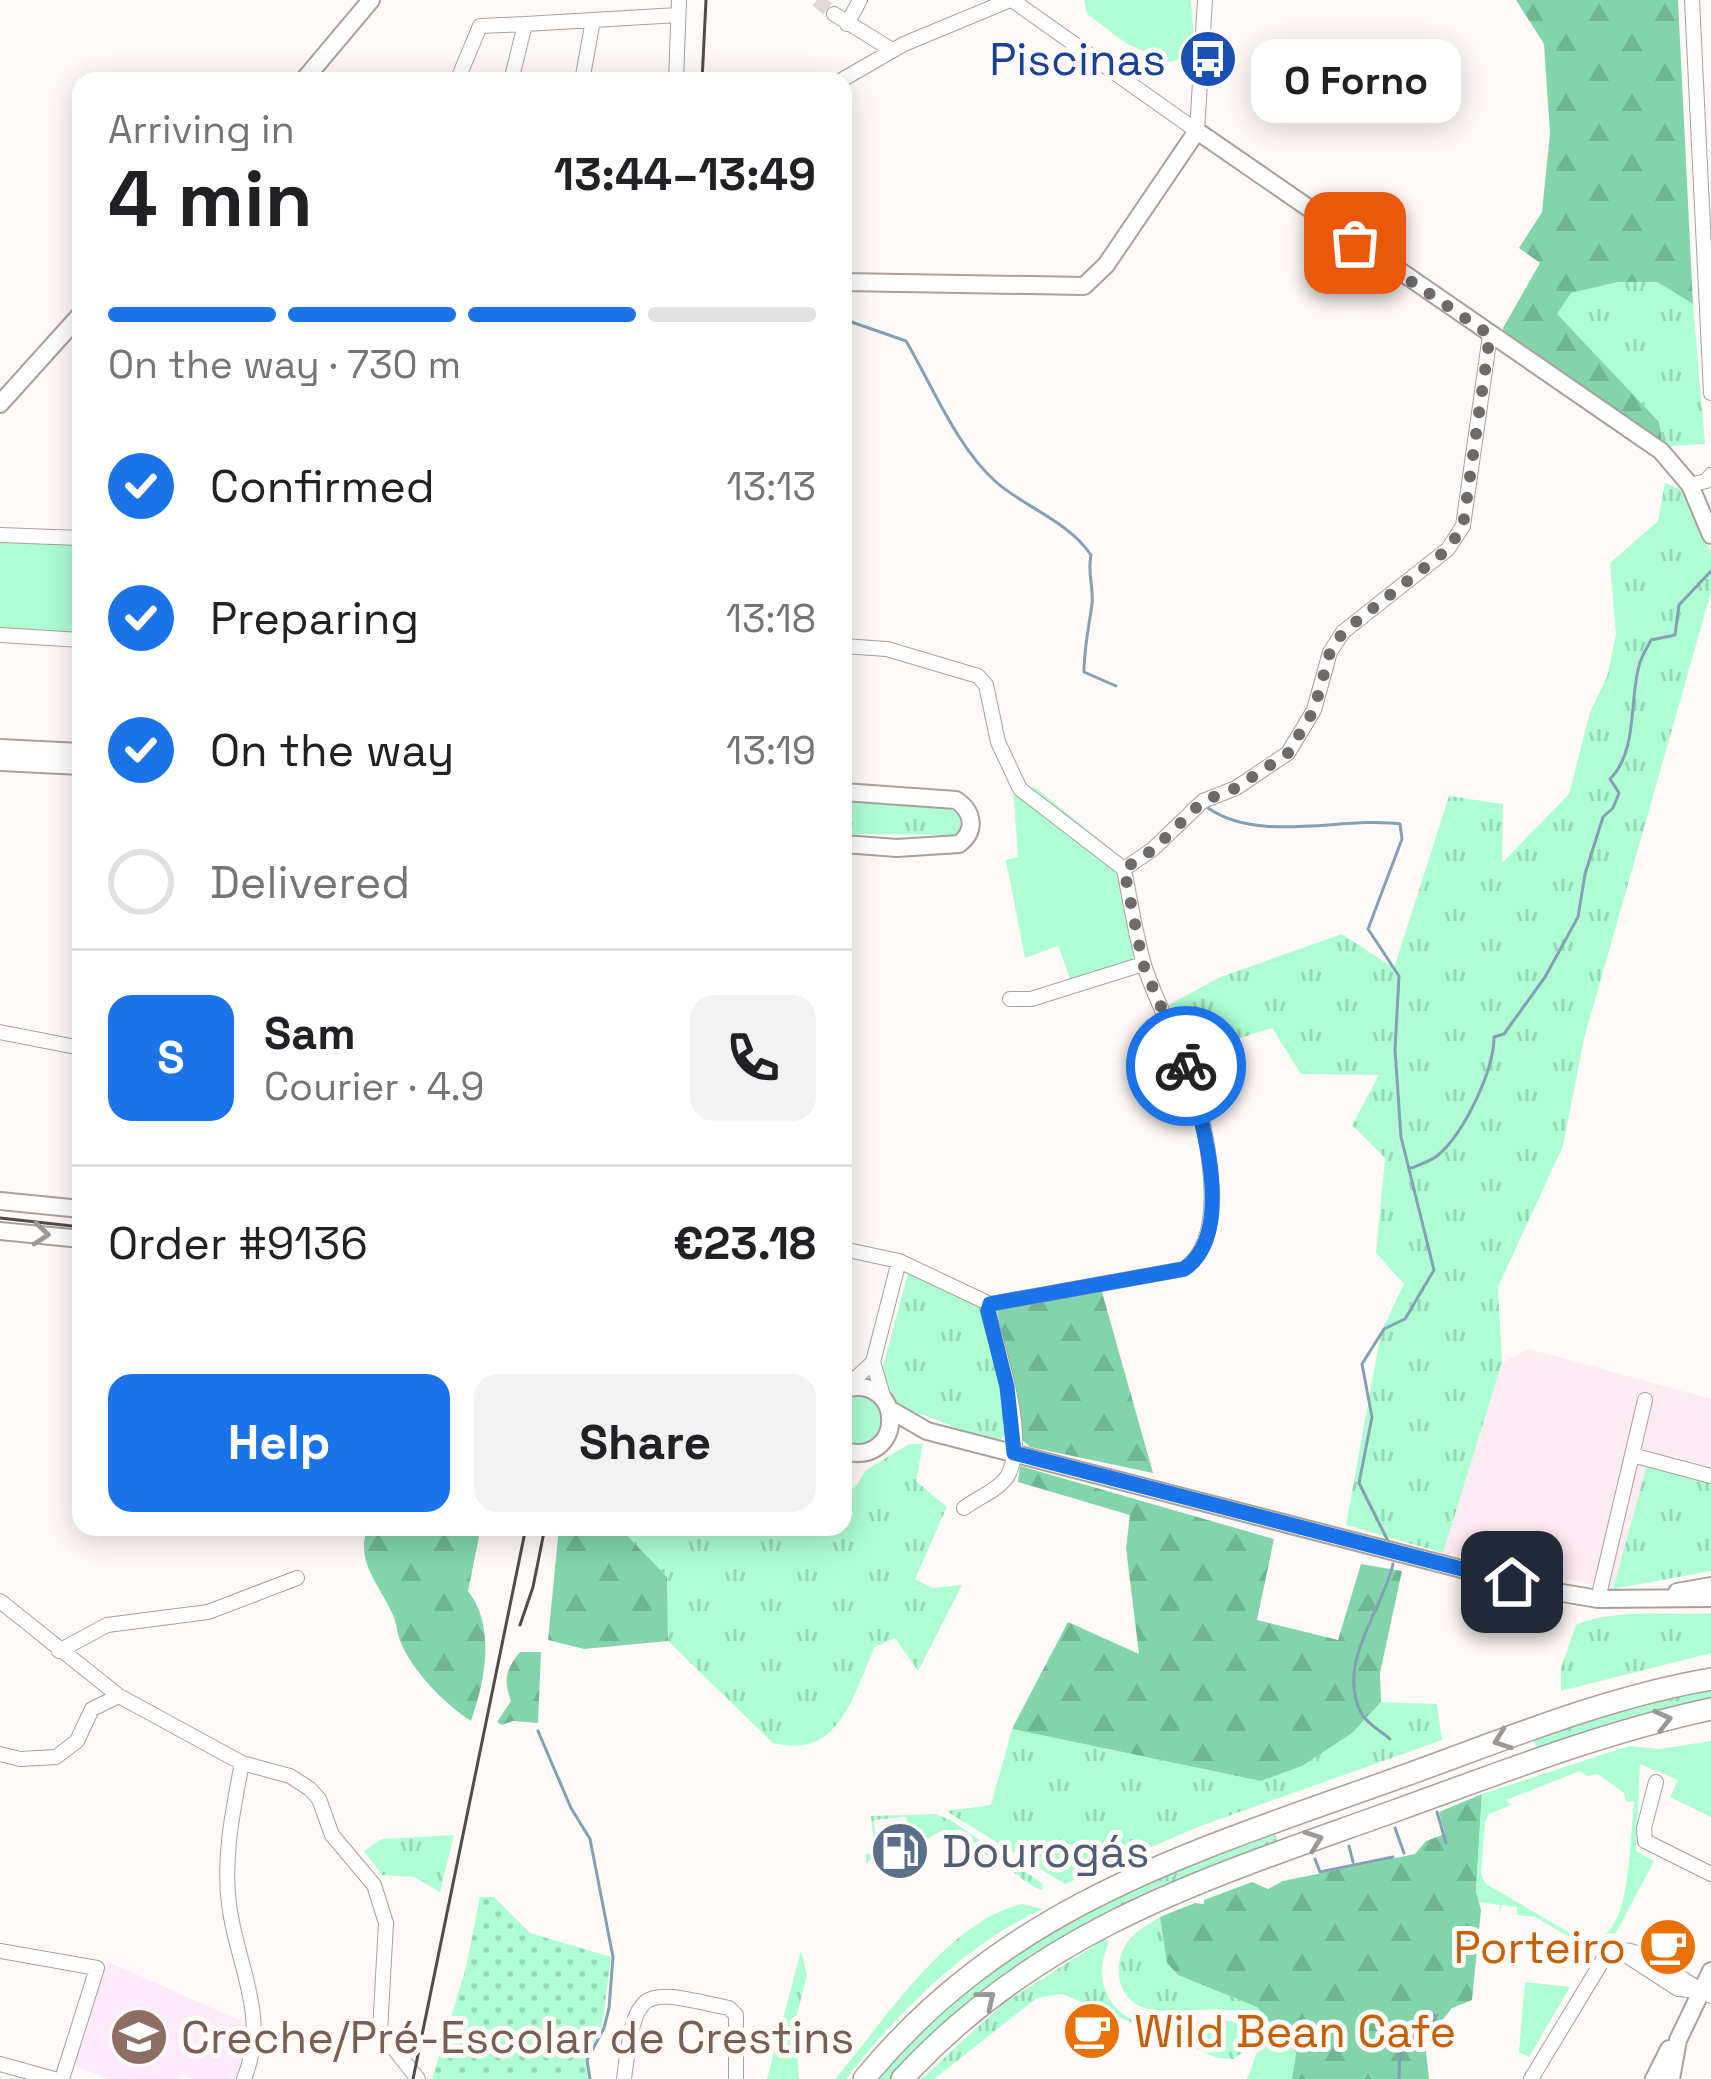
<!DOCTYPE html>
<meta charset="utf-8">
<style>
:root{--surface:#fff;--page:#f2f2f2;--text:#202124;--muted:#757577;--line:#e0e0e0;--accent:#1a73e8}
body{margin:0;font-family:"Space Grotesk",sans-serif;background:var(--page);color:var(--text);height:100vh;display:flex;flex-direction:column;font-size:45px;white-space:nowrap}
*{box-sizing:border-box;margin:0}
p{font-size:39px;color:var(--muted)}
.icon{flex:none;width:66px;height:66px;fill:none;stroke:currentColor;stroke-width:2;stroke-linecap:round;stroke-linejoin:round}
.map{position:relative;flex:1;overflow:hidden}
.details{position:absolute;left:72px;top:72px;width:780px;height:1464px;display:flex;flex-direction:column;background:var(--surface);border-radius:24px;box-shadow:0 6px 30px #0003}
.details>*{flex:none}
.pin{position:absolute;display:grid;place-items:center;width:102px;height:102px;color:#fff;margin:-51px;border-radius:24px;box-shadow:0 6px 18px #0006}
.courier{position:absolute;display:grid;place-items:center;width:120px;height:120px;margin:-60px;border:9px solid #1a73e8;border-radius:50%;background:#fff;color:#222;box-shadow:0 3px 15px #0007}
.bubble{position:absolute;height:84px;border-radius:24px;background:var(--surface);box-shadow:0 6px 30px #0003;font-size:39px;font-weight:600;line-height:84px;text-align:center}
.headline em{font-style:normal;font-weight:600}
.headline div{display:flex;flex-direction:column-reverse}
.headline{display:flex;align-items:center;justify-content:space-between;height:204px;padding:0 36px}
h1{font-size:78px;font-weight:600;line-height:90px}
.bar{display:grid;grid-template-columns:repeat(4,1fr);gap:18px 12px;align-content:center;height:144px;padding:0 36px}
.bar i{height:15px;border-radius:9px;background:var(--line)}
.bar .on{background:var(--accent)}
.bar p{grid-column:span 4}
.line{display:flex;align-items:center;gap:30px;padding:0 36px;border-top:3px solid var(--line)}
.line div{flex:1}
.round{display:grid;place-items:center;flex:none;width:126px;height:126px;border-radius:24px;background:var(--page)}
ol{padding:0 36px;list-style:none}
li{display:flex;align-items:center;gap:36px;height:132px}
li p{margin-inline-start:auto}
li .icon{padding:12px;border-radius:50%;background:var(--accent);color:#fff;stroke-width:4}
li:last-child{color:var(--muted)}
li i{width:66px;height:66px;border:6px solid var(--line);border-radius:50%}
.button{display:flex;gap:24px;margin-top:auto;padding:24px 36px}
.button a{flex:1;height:138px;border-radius:24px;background:var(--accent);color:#fff;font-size:48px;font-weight:600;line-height:138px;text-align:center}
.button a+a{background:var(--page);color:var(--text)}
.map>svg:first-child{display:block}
.commercial{fill:#ffebf3}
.education{fill:#feeafa}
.grass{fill:url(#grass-tufts)}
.forest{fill:url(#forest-firs)}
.park{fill:url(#park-dots)}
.garden{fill:#aefdd3}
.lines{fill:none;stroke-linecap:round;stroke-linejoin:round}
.stream{stroke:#83a0b4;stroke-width:3}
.minor-tunnel{stroke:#ded9d6;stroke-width:14;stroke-dasharray:14 7;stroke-linecap:butt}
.minor-casing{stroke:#ab9f9a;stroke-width:16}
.major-casing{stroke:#ab9f9a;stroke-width:20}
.highway-casing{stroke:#ab9f9a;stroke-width:24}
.minor{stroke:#fff;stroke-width:14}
.major{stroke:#fff;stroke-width:16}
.highway{stroke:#fff;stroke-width:21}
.tram{stroke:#504c49;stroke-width:3}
.oneway{stroke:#9b9998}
.done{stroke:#6e6a67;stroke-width:12;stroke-dasharray:0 21.6}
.route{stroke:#1a73e8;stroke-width:15}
.labels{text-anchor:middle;stroke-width:10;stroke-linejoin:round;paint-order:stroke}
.transit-label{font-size:45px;fill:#164399;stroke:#fffaf7;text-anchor:end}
.service-label{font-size:45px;fill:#4e5e75;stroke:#fffaf7;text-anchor:start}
.food-label{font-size:45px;fill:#c56008;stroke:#fffaf7;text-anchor:end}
.education-label{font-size:45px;fill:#785e54;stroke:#fffaf7;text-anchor:start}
</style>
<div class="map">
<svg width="1711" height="2079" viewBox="0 0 1711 2079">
<defs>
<pattern id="grass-tufts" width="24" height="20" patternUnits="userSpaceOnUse" patternTransform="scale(3)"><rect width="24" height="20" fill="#aefdd3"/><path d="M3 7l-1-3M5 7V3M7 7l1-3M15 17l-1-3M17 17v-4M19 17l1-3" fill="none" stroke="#95d8b5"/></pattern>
<pattern id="forest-firs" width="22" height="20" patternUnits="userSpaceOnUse" patternTransform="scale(3)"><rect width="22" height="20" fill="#82d5ab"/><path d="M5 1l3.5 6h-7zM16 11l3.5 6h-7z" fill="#70b693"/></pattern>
<pattern id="park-dots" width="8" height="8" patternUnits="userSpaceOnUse" patternTransform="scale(3)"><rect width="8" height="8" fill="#aefdd3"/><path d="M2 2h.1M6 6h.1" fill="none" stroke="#95d8b5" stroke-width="1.8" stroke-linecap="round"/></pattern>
</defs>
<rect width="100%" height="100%" fill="#fffaf7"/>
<!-- commercial -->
<path class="commercial" d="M1529 1349 1711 1399V1473L1648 1462 1613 1589 1443 1553 1502 1363Z"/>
<!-- education -->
<path class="education" d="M108 1962 244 2022V2062L237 2079H194L182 2074 179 2079H109L73 2066Z"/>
<!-- grass -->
<path class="grass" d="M1618 282H1657L1693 304 1705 444 1663 447 1557 314 1571 293Z
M1665 483 1686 492 1711 553V592L1584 1039 1563 1146 1498 1287 1502 1363 1443 1553 1346 1525 1381 1332 1404 1284 1376 1253 1385 1158 1352 1125 1379 1075 1301 1074 1272 1028 1192 1053 1169 1005 1218 978 1342 934 1394 968 1449 796 1503 804 1502 863 1569 794 1590 712 1607 677 1616 635 1610 563 1658 521Z
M843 802 941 806 961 814 962 827 957 835 843 834Z
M909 1270 985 1303 1009 1428 998 1444 924 1415 901 1411 881 1373Z
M909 1444H923L916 1481 947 1507 915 1579 933 1588 962 1585 918 1671 895 1638 875 1647C852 1696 840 1760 773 1743L668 1641 667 1577 619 1527H843V1486L854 1489 866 1470Z
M1648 1461 1711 1473V1571L1613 1589Z
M1711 1613V1653L1561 1691V1668L1576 1625C1615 1608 1668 1616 1711 1613Z
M1711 1688V1700L1625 1720 1537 1749 1533 1739 1630 1707Z
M1381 1702 1437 1704 1442 1740 1198 1827 1065 1884 946 1811 991 1805 1012 1729 1261 1781 1302 1766 1352 1733Z
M936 1814 952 1821 1043 1884 1042 1890C1021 1883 1013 1867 993 1858 978 1851 955 1844 943 1830L915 1846 910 1842 906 1817 874 1820 877 1853 866 1864V1854L875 1853 871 1816Z
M1275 1832 1278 1843C1127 1899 999 1953 891 2079H876C920 2034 962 1990 1013 1953 1091 1898 1186 1866 1275 1832Z
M454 1835 440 1892 414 1877 382 1875 364 1851 382 1839Z
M1022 1904 1043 1909C968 1942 896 2014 846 2079H835C883 2023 947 1921 1022 1904Z
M1160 1917 1167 1963 1178 1975 1257 2007 1296 2053 1292 2079H1247C1290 1980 1202 2019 1148 2009 1116 2002 1111 1962 1129 1940 1137 1930 1149 1924 1160 1917Z
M1105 1939 1109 1943C1102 1958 1099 1973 1105 1989 1125 2044 1189 2019 1232 2021L1242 2026 1247 2036 1243 2052 1234 2059 1218 2058 1062 1994 1037 1998 934 2079H921L1004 2003Z
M801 1951 807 1975 795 2022 799 2079H767Z"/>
<!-- forest -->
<path class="forest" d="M1516 0H1678L1693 304 1657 282H1618L1571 293 1557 314 1659 422 1663 447 1504 336 1503 328 1540 263 1519 248 1542 212 1550 133 1544 44Z
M1100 1285 1153 1473 1030 1447 1020 1438 997 1310Z
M1020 1466 1274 1539 1257 1620 1338 1640 1361 1564 1402 1571 1380 1673 1381 1702 1352 1733 1302 1766 1261 1781 1012 1729 1068 1622 1139 1654 1126 1548 1130 1515 1018 1482Z
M368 1527H481L468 1591C496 1626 485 1682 471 1721 445 1704 413 1672 401 1643 397 1634 397 1624 393 1615 380 1585 354 1561 368 1527Z
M559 1527H619L667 1577 668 1641 584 1649 548 1640Z
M520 1652H541L538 1723 513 1721 502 1725 497 1722 511 1701C503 1680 506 1669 520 1652Z
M1482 1794 1476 1891 1481 1910 1472 2000 1452 2008 1425 2042 1429 2079H1292L1296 2053 1257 2007 1178 1975 1167 1963 1160 1917 1195 1903 1204 1904V1900L1252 1882 1268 1889 1283 1881 1415 1854 1426 1841 1445 1834 1439 1812Z"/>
<!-- park -->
<path class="park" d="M480 1897H494L530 1933 611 1957 602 2027 585 2059 588 2079H432L466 1968Z"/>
<!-- garden -->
<path class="garden" d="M1084 0H1191L1195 55 1170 62 1127 44 1087 14Z
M0 536 81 542V635L0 629Z
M1013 788H1036L1120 856 1134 963 1071 981 1058 946 1025 958 1006 860 1018 857Z
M849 1396 875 1400C891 1427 875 1455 843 1442V1399Z
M1711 1741V1817L1670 1797 1678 1780 1640 1764 1636 1851 1654 1861 1616 1933 1606 1934C1631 1913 1630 1836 1634 1801L1626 1802 1624 1793 1598 1774 1587 1776 1580 1771 1506 1800 1511 1805 1489 1814 1485 1822 1481 1874 1486 1884 1589 1944 1587 1947 1535 1917 1517 1915V1907L1502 1905 1499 1913 1500 1905 1479 1902 1476 1891 1482 1794 1629 1746 1659 1749Z
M1525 1982 1570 1987 1529 2057 1519 2052Z"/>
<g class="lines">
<!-- stream -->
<path class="stream" d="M843 319 906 341C933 387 956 446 996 482 1026 508 1068 521 1091 555 1087 573 1094 587 1092 604 1089 627 1084 648 1084 672L1116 686
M1208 808C1260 844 1342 816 1400 824L1402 839 1368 929 1399 976 1395 1049 1401 1137 1434 1270 1405 1319 1384 1329 1362 1364 1372 1417 1359 1483 1388 1541
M1411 1168C1419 1165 1431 1161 1437 1156 1464 1134 1494 1070 1494 1037L1504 1034 1545 977 1578 917 1585 874 1603 817 1613 808 1619 793 1610 779C1638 751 1629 702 1639 666 1641 657 1647 648 1651 640L1675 635 1679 605 1711 571
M538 1731 571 1808 590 1839 613 1957 609 2008 604 2028 587 2060 590 2079
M1390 1739C1381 1731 1366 1723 1361 1713 1336 1662 1382 1612 1393 1564
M1437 1812 1446 1843
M1395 1828 1404 1853
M1349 1846 1353 1862
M1315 1859 1320 1872 1393 1857
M1399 2079 1400 2048 1437 2015"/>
<!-- minor-tunnel -->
<path class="minor-tunnel" d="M817 0 834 14"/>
<!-- minor casing -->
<g class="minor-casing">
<path id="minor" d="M1012 0 1197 131 1205 0
M1692 0 1711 393
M834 14 892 50
M847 24 860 0
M457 81 480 26 525 24
M511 81 525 24 678 15
M582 81 593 20
M676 81 679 0
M840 81 904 44 1010 0
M1690 485 1706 481 1711 475
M0 535 81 538
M0 635 81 640
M843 646 887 649 978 676 986 685 998 742 1020 789 1124 869
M1124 869 1153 849 1203 801 1236 788 1288 753 1314 710 1330 652 1343 632 1448 549 1463 526 1490 335
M1010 999H1031L1143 964
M0 1032 81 1048
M843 1249 899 1261 990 1304
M990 1304 1184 1269C1235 1234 1203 1114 1186 1065 1173 1030 1153 997 1143 961 1135 931 1130 900 1124 869
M844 1389 873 1362
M884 1399 873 1362 899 1261
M1632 1455 1711 1476
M964 1508C978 1497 1002 1489 1009 1473 1028 1435 998 1351 988 1311L990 1304
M1598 1599 1645 1400
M0 1601 119 1696 242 1763 290 1776 310 1789 319 1799 332 1835 374 1885 386 1923 380 2031 418 2079
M59 1651 107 1625 208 1612 297 1578
M0 1754 20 1759 56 1757 77 1741 92 1709 119 1696
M242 1763C233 1810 223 1856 229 1904 236 1964 270 2015 244 2079
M1656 1782 1644 1828 1645 1841 1711 1874
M0 1951 97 1968 62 2079
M1621 1952 1678 1989 1701 1991
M0 2064 54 2079
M624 2079C636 1981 642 1990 729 2008L736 2015V2079
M1531 2079 1609 1950C1649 1945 1678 1980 1711 1996"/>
</g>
<!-- major casing -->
<g class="major-casing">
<path id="major" d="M303 81 371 0
M843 282 1084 286 1106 265 1197 131 1661 451 1690 485 1711 535
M0 404 81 314
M0 748 81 752
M0 762 81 766
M843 792 956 800C974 812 976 831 959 844L897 848 843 844
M0 1201 81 1209
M0 1231 81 1239
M843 1389C906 1372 906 1468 843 1451
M889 1409 927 1431 1539 1589 1598 1599 1711 1598
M1677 1592 1711 1586
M1654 2079 1669 2049
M1671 2079 1678 2040 1711 1971"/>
</g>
<!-- highway casing -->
<g class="highway-casing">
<path id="highway" d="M864 2079C1010 1901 1199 1850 1406 1775 1506 1739 1606 1697 1711 1679
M902 2079C1044 1925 1209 1878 1400 1809 1502 1772 1604 1732 1711 1709"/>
</g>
<!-- minor -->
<use href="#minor" class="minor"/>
<!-- major -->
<use href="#major" class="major"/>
<!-- highway -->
<use href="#highway" class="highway"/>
<!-- tram -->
<path class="tram" d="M702 81 706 0
M0 1218 81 1227
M520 1625 533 1587 545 1527
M413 2079 526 1527"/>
</g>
<!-- one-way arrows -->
<defs><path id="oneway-chevron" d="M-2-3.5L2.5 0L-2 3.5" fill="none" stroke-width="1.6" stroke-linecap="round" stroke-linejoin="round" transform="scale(3)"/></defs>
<g class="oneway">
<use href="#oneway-chevron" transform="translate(41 1234) rotate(5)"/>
<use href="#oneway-chevron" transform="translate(1663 1720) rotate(-14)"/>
<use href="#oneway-chevron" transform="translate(1502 1740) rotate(160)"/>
<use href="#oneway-chevron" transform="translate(1314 1840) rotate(-20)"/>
<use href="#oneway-chevron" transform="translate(987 1999) rotate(-39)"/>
</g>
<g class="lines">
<!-- done -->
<path class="done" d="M1186 1066 1143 964 1124 869 1154 849 1203 801 1236 788 1288 753 1314 710 1330 652 1343 632 1448 549 1463 526 1490 335 1355 243"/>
<!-- route -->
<path class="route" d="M1186 1066C1201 1116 1238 1233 1184 1269L990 1304 988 1311 1007 1387 1014 1453 1512 1582"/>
</g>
<!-- icons -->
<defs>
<g id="bus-disc" transform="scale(3)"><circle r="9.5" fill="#1a4fb4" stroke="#fffaf7"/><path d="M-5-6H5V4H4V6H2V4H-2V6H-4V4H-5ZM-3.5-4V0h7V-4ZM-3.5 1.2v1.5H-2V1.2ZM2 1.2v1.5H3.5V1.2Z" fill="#fff"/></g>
<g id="fuel-disc" transform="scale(3)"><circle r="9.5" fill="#5c6f8a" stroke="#fffaf7"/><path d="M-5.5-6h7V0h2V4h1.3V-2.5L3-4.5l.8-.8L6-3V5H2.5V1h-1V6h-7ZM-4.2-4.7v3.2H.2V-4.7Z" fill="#fff"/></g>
<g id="cafe-disc" transform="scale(3)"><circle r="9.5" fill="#e8710a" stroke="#fffaf7"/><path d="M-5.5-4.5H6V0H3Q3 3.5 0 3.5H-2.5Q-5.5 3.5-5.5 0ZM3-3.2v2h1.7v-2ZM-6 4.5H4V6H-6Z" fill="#fff"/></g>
<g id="school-disc" transform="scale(3)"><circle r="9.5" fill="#8d6e63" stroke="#fffaf7"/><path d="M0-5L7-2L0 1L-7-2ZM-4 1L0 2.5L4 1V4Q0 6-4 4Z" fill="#fff"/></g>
</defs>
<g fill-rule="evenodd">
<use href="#bus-disc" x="1208" y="59"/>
<use href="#fuel-disc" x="900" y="1851"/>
<use href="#cafe-disc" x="1668" y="1947"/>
<use href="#cafe-disc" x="1092" y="2031"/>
<use href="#school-disc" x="139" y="2037"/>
</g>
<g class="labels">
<!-- transit labels -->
<g class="transit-label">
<text x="1166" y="75">Piscinas</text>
</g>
<!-- service labels -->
<g class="service-label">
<text x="942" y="1867">Dourogás</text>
</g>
<!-- food labels -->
<g class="food-label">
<text x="1626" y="1963">Porteiro</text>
<text x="1134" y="2047" text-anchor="start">Wild Bean Cafe</text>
</g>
<!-- education labels -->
<g class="education-label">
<text x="181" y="2053">Creche/Pré-Escolar de Crestins</text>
</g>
</g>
</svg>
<div class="pin" style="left:1355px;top:243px;background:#ea580c"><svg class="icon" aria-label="bag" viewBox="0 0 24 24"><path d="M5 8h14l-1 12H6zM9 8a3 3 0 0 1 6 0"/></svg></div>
<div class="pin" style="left:1512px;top:1582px;background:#1f2937"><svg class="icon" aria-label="home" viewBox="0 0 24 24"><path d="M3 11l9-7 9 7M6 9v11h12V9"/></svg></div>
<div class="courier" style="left:1186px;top:1066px"><svg class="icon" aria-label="bike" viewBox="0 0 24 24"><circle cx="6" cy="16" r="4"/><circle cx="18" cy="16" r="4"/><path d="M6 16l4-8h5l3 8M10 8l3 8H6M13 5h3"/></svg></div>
<div class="bubble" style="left:1251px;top:39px;width:210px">O Forno</div>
<section class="details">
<div class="headline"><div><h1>4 min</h1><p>Arriving in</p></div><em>13:44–13:49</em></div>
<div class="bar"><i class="on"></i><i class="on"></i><i class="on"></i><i></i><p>On the way · 730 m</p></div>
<ol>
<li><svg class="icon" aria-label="check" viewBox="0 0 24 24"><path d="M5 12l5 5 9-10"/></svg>Confirmed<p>13:13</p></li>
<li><svg class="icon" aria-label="check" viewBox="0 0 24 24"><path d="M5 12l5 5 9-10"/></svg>Preparing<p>13:18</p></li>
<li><svg class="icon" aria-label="check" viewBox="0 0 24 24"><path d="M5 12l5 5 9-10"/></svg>On the way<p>13:19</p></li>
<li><i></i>Delivered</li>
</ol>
<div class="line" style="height:216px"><b class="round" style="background:var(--accent);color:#fff">S</b><div><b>Sam</b><p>Courier · 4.9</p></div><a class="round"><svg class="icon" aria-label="phone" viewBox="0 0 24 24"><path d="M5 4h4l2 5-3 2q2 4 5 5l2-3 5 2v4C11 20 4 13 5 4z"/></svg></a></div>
<div class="line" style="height:156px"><div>Order #9136</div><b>€23.18</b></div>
<div class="button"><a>Help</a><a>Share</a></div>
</section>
</div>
